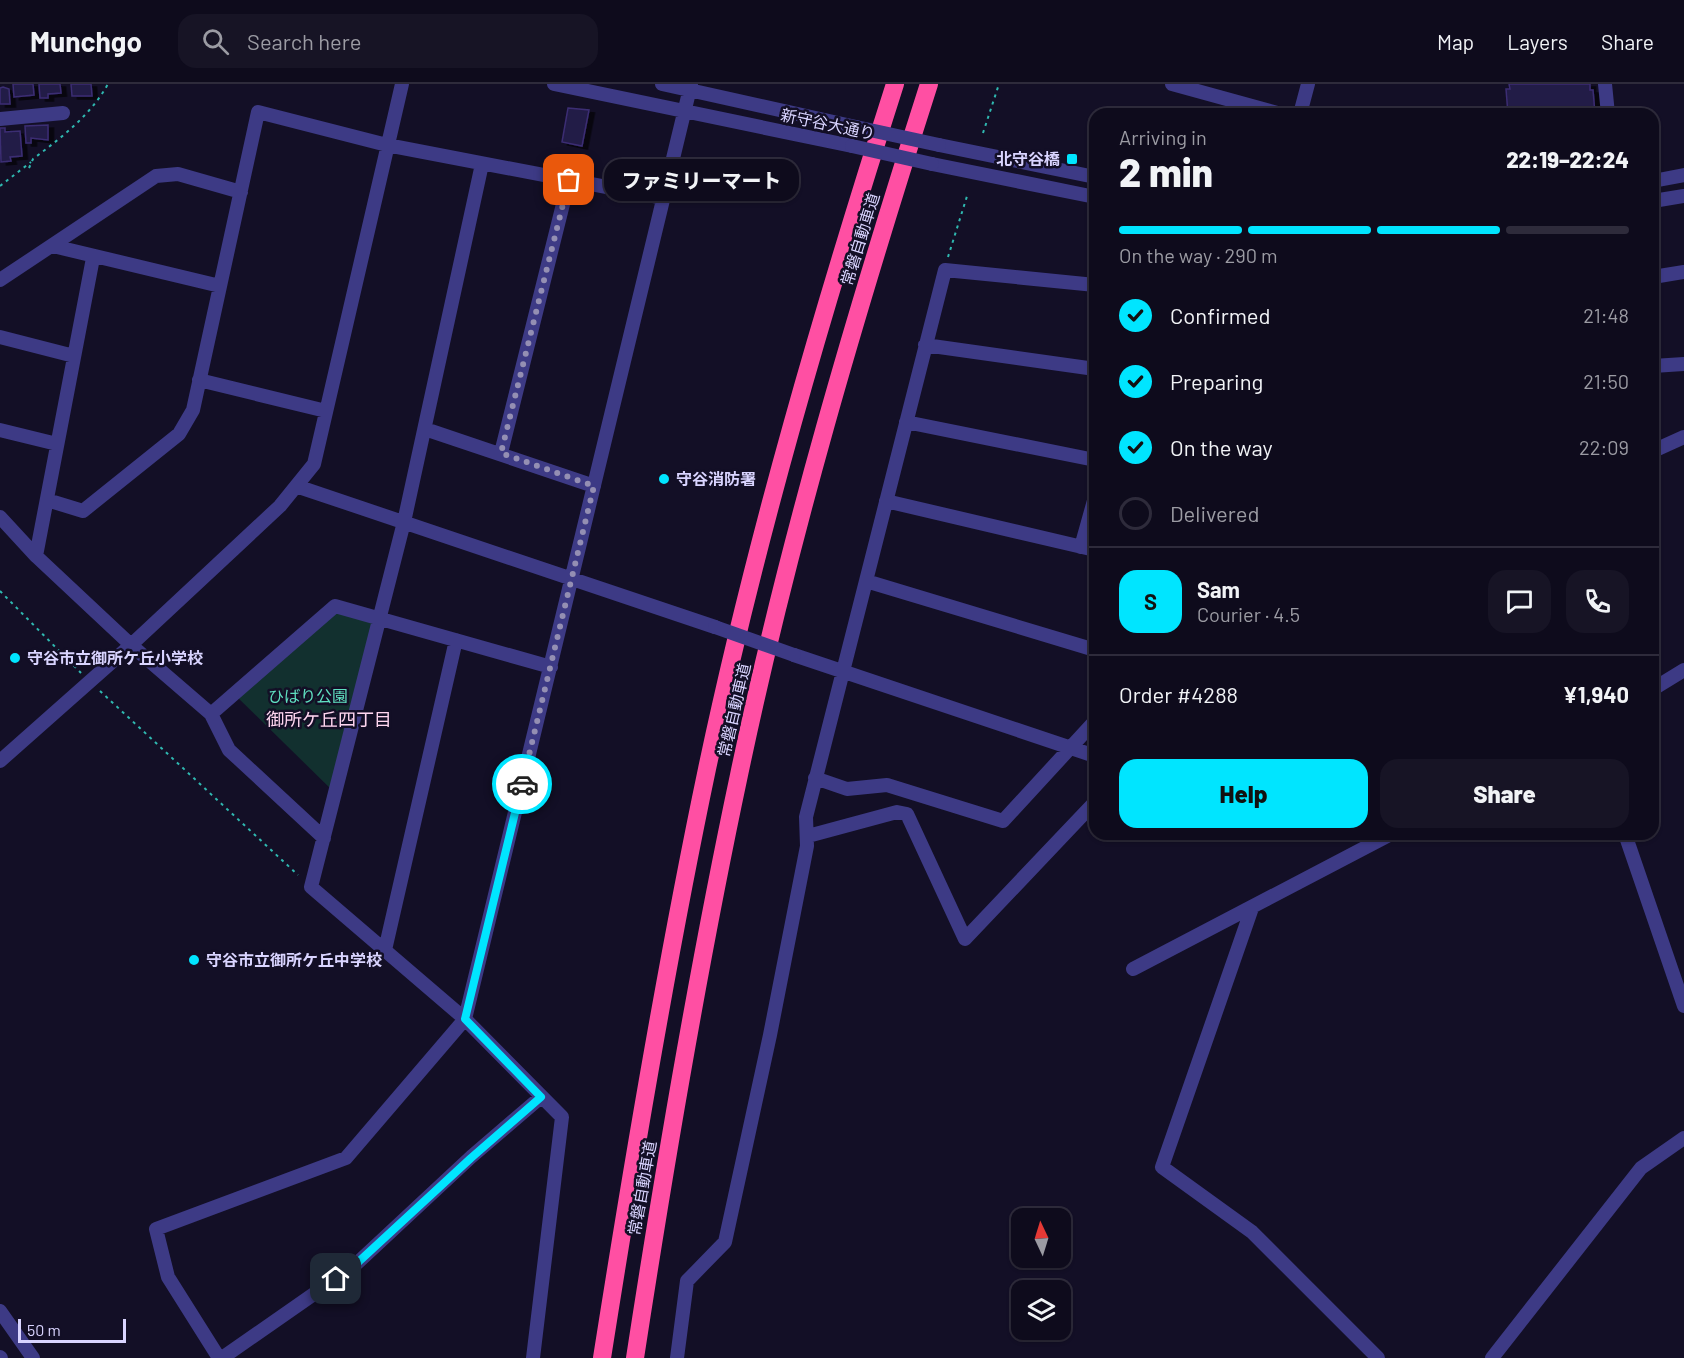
<!DOCTYPE html>
<meta charset="utf-8">
<style>
:root{--surface:#0e0b1c;--page:#171425;--text:#f1f3f6;--muted:#9b9ba3;--line:#2e2b3b;--accent:#00e5ff}
body{margin:0;font-family:Barlow,"Noto Sans JP",sans-serif;background:var(--page);color:var(--text);height:100vh;display:flex;flex-direction:column;font-size:22px;white-space:nowrap}
*{box-sizing:border-box;margin:0}
p{font-size:20px;color:var(--muted)}
.icon{flex:none;width:33px;height:33px;fill:none;stroke:currentColor;stroke-width:2;stroke-linecap:round;stroke-linejoin:round}
.map{position:relative;flex:1;overflow:hidden}
.side{position:absolute;left:1089px;top:24px;width:570px;height:732px;display:flex;flex-direction:column;background:var(--surface);border-radius:18px;box-shadow:0 2px 4px #0004,0 0 0 2px var(--line)}
.side>*{flex:none}
.needle{width:39px;rotate:356deg}
.tools{position:absolute;left:1011px;top:1124px;display:grid;gap:12px}
.tools a{display:grid;place-items:center;width:60px;height:60px;border-radius:12px;background:var(--surface);box-shadow:0 2px 4px #0004,0 0 0 2px var(--line);font-size:30px}
.scale{position:absolute;left:18px;bottom:15px;width:108px;box-sizing:border-box;padding-left:6px;border:3px solid #d9d4ff;border-top:0;font-size:16px;line-height:21px;white-space:nowrap;color:#d9d4ff;-webkit-text-stroke:4px #130f26;paint-order:stroke}
.pin{position:absolute;display:grid;place-items:center;width:51px;height:51px;color:#fff;margin:-26px;border-radius:12px;box-shadow:0 3px 9px #0006}
.courier{position:absolute;display:grid;place-items:center;width:60px;height:60px;margin:-30px;border:4px solid #00e5ff;border-radius:50%;background:#fff;color:#222;box-shadow:0 2px 8px #0007}
.bubble{position:absolute;height:42px;border-radius:18px;background:var(--surface);box-shadow:0 2px 4px #0004,0 0 0 2px var(--line);font-size:20px;font-weight:800;line-height:42px;text-align:center}
.head em{font-style:normal;font-weight:800}
.head div{display:flex;flex-direction:column-reverse}
.head{display:flex;align-items:center;justify-content:space-between;height:102px;padding:0 30px}
h1{font-size:39px;font-weight:800;line-height:45px}
.bar{display:grid;grid-template-columns:repeat(4,1fr);gap:9px 6px;align-content:center;height:72px;padding:0 30px}
.bar i{height:8px;border-radius:4px;background:var(--line)}
.bar .selected{background:var(--accent)}
.bar p{grid-column:span 4}
.line{display:flex;align-items:center;gap:15px;padding:0 30px;border-top:2px solid var(--line)}
.line div{flex:1}
.round{display:grid;place-items:center;flex:none;width:63px;height:63px;border-radius:18px;background:var(--page)}
ol{padding:0 30px;list-style:none}
li{display:flex;align-items:center;gap:18px;height:66px}
li p{margin-inline-start:auto}
li .icon{padding:6px;border-radius:50%;background:var(--accent);color:#111;stroke-width:4}
li:last-child{color:var(--muted)}
li i{width:33px;height:33px;border:3px solid var(--line);border-radius:50%}
.button{display:flex;gap:12px;margin-top:auto;padding:12px 30px}
.button a{flex:1;height:69px;border-radius:18px;background:var(--accent);color:#111;font-size:24px;font-weight:800;line-height:69px;text-align:center}
.button a+a{background:var(--page);color:var(--text)}
header{display:flex;align-items:center;gap:36px;box-sizing:border-box;height:84px;padding:0 30px;background:var(--surface);border-bottom:2px solid var(--line)}
header strong{font-size:28px}
nav{display:flex;gap:33px;margin-inline-start:auto;font-size:21px}
.search{width:420px;height:54px;background:var(--page);display:flex;align-items:center;gap:15px;box-sizing:border-box;padding:0 21px;border-radius:18px;color:var(--muted);font-size:22px}
.map>svg:first-child{display:block}
.green{fill:#12302f}
.building{fill:#241b47;stroke:#3b2d73;stroke-width:1.5;filter:url(#shadow)}
.lines{fill:none;stroke-linecap:round;stroke-linejoin:round}
.path{stroke:#2fb8b0;stroke-width:2;stroke-dasharray:3 4.5;stroke-linecap:butt}
.minor{stroke:#3d3a85;stroke-width:14}
.highway{stroke:#ff4fa3;stroke-width:18}
.minor-bridge{stroke:#3d3a85;stroke-width:14}
.done{stroke:#948fb3;stroke-width:6;stroke-dasharray:0 10.8}
.route{stroke:#00e5ff;stroke-width:8}
.poi-dot{fill:#00e5ff;stroke:#130f26;stroke-width:2}
.labels{text-anchor:middle;stroke-width:5;stroke-linejoin:round;paint-order:stroke}
.street-label{font-size:16px;fill:#d9d4ff;stroke:#130f26}
.poi-label{font-size:16px;font-weight:bold;fill:#d9d4ff;stroke:#130f26;text-anchor:start}
.park-label{font-size:16px;fill:#5fe0c0;stroke:#130f26}
.neighbourhood-label{font-size:18px;fill:#ffd6f0;stroke:#130f26}
</style>
<header>
<strong>Munchgo</strong>
<div class="search"><svg class="icon" aria-label="search" viewBox="0 0 24 24"><circle cx="10" cy="10" r="6"/><path d="M15 15l6 6"/></svg>Search here</div>
<nav><a>Map</a><a>Layers</a><a>Share</a></nav>
</header>
<div class="map">
<svg width="1684" height="1274" viewBox="0 0 1684 1274">
<defs>
<filter id="shadow"><feDropShadow dx="5.5" dy="3" stdDeviation="0" flood-color="#0009"/></filter>
</defs>
<rect width="100%" height="100%" fill="#130f26"/>
<!-- green -->
<path class="green" d="M335 522 380 535 335 709 234 610Z"/>
<!-- building -->
<path class="building" d="M13 0H33L34 11 14 13Z
M39 0H60L61 9 48 10V14H40Z
M71 0H91L92 12H72Z
M1509 0H1590V6H1593L1595 30H1508L1506 5H1510Z
M3 3 9 5 10 20H0V4Z
M568 24 589 26 582 62 562 58Z
M48 41V56L31 54V59H26L25 42Z
M0 44H5V48L20 47 22 72 10 73 11 77 1 78Z"/>
<g class="lines">
<!-- path -->
<path class="path" d="M983 49 999 0
M29 84 33 75C62 53 90 32 108 0
M0 102 31 78
M948 173 968 109
M1657 297 1660 348
M0 507 81 589
M100 607 298 791"/>
<!-- minor -->
<path class="minor" d="M554 0 852 62
M662 0 856 43
M1172 0 1281 30
M1605 0 1608 30
M1300 30 1308 0
M0 35 63 29
M939 61 1095 93
M482 80 404 438 311 803 465 935 562 1033 533 1274
M932 80 1095 113
M1653 97 1684 91
M1653 117 1684 112
M53 162 220 202
M1653 193 1684 188
M0 196 156 92 178 90 241 108
M0 253 74 272
M925 261 1095 285
M1653 282 1684 280
M199 296 326 327
M906 338 1095 376
M425 345 594 402
M0 346 57 360
M1653 367 1684 353
M501 369 569 96
M296 402 715 543
M47 416 83 427 179 350 193 326 258 28 387 61 664 114
M886 417 1095 466
M0 433 36 472 131 561 211 630 229 666 324 754
M1081 463 1095 413
M36 472 93 174
M866 497 1095 566
M794 571 1095 672
M1653 605 1684 586
M211 630 335 522 551 583
M0 677 131 561 280 422 314 380 402 0
M815 694 847 705 887 701 1003 737 1095 637
M1625 750 1684 922
M808 752 897 728 907 730 965 855 1095 718
M1252 824 1162 1083 1252 1148 1378 1274
M385 866 456 556
M1133 885 1391 750
M0 1227 33 1274
M0 1273 1 1274
M219 1274 168 1193 156 1145 346 1074 465 935 691 0
M222 1274 354 1182 471 1073 541 1013
M677 1274 687 1197 725 1158 770 951 807 762 806 733 945 186 1095 201
M1492 1274 1641 1084 1684 1054"/>
<!-- highway -->
<path class="highway" d="M602 1274C633 1077 666 880 707 685 756 453 823 225 895 0
M635 1274C665 1079 698 884 739 691 788 457 856 228 929 0"/>
<!-- minor-bridge -->
<path class="minor-bridge" d="M856 43 939 61
M852 62 932 80
M715 543 794 571"/>
</g>
<g class="lines">
<!-- done -->
<path class="done" d="M522 700 594 402 501 369 569 96"/>
<!-- route -->
<path class="route" d="M336 1195 354 1182 471 1074 541 1013 465 935 522 700"/>
</g>
<!-- markers -->
<g class="poi-dot">
<rect x="1066" y="69" width="12" height="12" rx="3"/>
<circle cx="664" cy="395" r="6"/>
<circle cx="15" cy="574" r="6"/>
<circle cx="194" cy="876" r="6"/>
</g>
<g class="labels">
<!-- street labels -->
<g class="street-label">
<text transform="translate(828 40) rotate(12)" y="6">新守谷大通り</text>
<text transform="translate(860 155) rotate(-73)" y="6">常磐自動車道</text>
<text transform="translate(734 626) rotate(-77)" y="6">常磐自動車道</text>
<text transform="translate(642 1104) rotate(-80)" y="6">常磐自動車道</text>
</g>
<!-- poi labels -->
<g class="poi-label">
<text x="1060" y="81" text-anchor="end">北守谷橋</text>
<text x="676" y="401">守谷消防署</text>
<text x="27" y="580">守谷市立御所ケ丘小学校</text>
<text x="206" y="882">守谷市立御所ケ丘中学校</text>
</g>
<!-- park labels -->
<g class="park-label">
<text x="308" y="618">ひばり公園</text>
</g>
<!-- neighbourhood labels -->
<g class="neighbourhood-label">
<text x="329" y="642">御所ケ丘四丁目</text>
</g>
</g>
</svg>
<div class="tools">
<a><svg class="needle" viewBox="-14 -14 28 28"><path d="M0-13l5 13h-10z" fill="#e53935"/><path d="M0 13l5-13h-10z" fill="#9b9ba3"/></svg></a>
<a><svg class="icon" aria-label="layers" viewBox="0 0 24 24"><path d="M12 4l9 5-9 5-9-5zM3 14l9 5 9-5"/></svg></a>
</div>
<div class="scale">50 m</div>
<div class="pin" style="left:569px;top:96px;background:#ea580c"><svg class="icon" aria-label="bag" viewBox="0 0 24 24"><path d="M5 8h14l-1 12H6zM9 8a3 3 0 0 1 6 0"/></svg></div>
<div class="pin" style="left:336px;top:1195px;background:#1f2937"><svg class="icon" aria-label="home" viewBox="0 0 24 24"><path d="M3 11l9-7 9 7M6 9v11h12V9"/></svg></div>
<div class="courier" style="left:522px;top:700px"><svg class="icon" aria-label="car" viewBox="0 0 24 24"><path d="M5 17H2v-5l4-1 3-4h7l3 4 3 1v5h-3M9 17h6M6 11h13"/><circle cx="7" cy="17" r="2"/><circle cx="17" cy="17" r="2"/></svg></div>
<div class="bubble" style="left:604px;top:75px;width:195px">ファミリーマート</div>
<section class="side">
<div class="head"><div><h1>2 min</h1><p>Arriving in</p></div><em>22:19–22:24</em></div>
<div class="bar"><i class="selected"></i><i class="selected"></i><i class="selected"></i><i></i><p>On the way · 290 m</p></div>
<ol>
<li><svg class="icon" aria-label="check" viewBox="0 0 24 24"><path d="M5 12l5 5 9-10"/></svg>Confirmed<p>21:48</p></li>
<li><svg class="icon" aria-label="check" viewBox="0 0 24 24"><path d="M5 12l5 5 9-10"/></svg>Preparing<p>21:50</p></li>
<li><svg class="icon" aria-label="check" viewBox="0 0 24 24"><path d="M5 12l5 5 9-10"/></svg>On the way<p>22:09</p></li>
<li><i></i>Delivered</li>
</ol>
<div class="line" style="height:108px"><b class="round" style="background:var(--accent);color:#111">S</b><div><b>Sam</b><p>Courier · 4.5</p></div><a class="round"><svg class="icon" aria-label="chat" viewBox="0 0 24 24"><path d="M4 5h16v11H9l-5 4z"/></svg></a><a class="round"><svg class="icon" aria-label="phone" viewBox="0 0 24 24"><path d="M5 4h4l2 5-3 2q2 4 5 5l2-3 5 2v4C11 20 4 13 5 4z"/></svg></a></div>
<div class="line" style="height:78px"><div>Order #4288</div><b>¥1,940</b></div>
<div class="button"><a>Help</a><a>Share</a></div>
</section>
</div>
